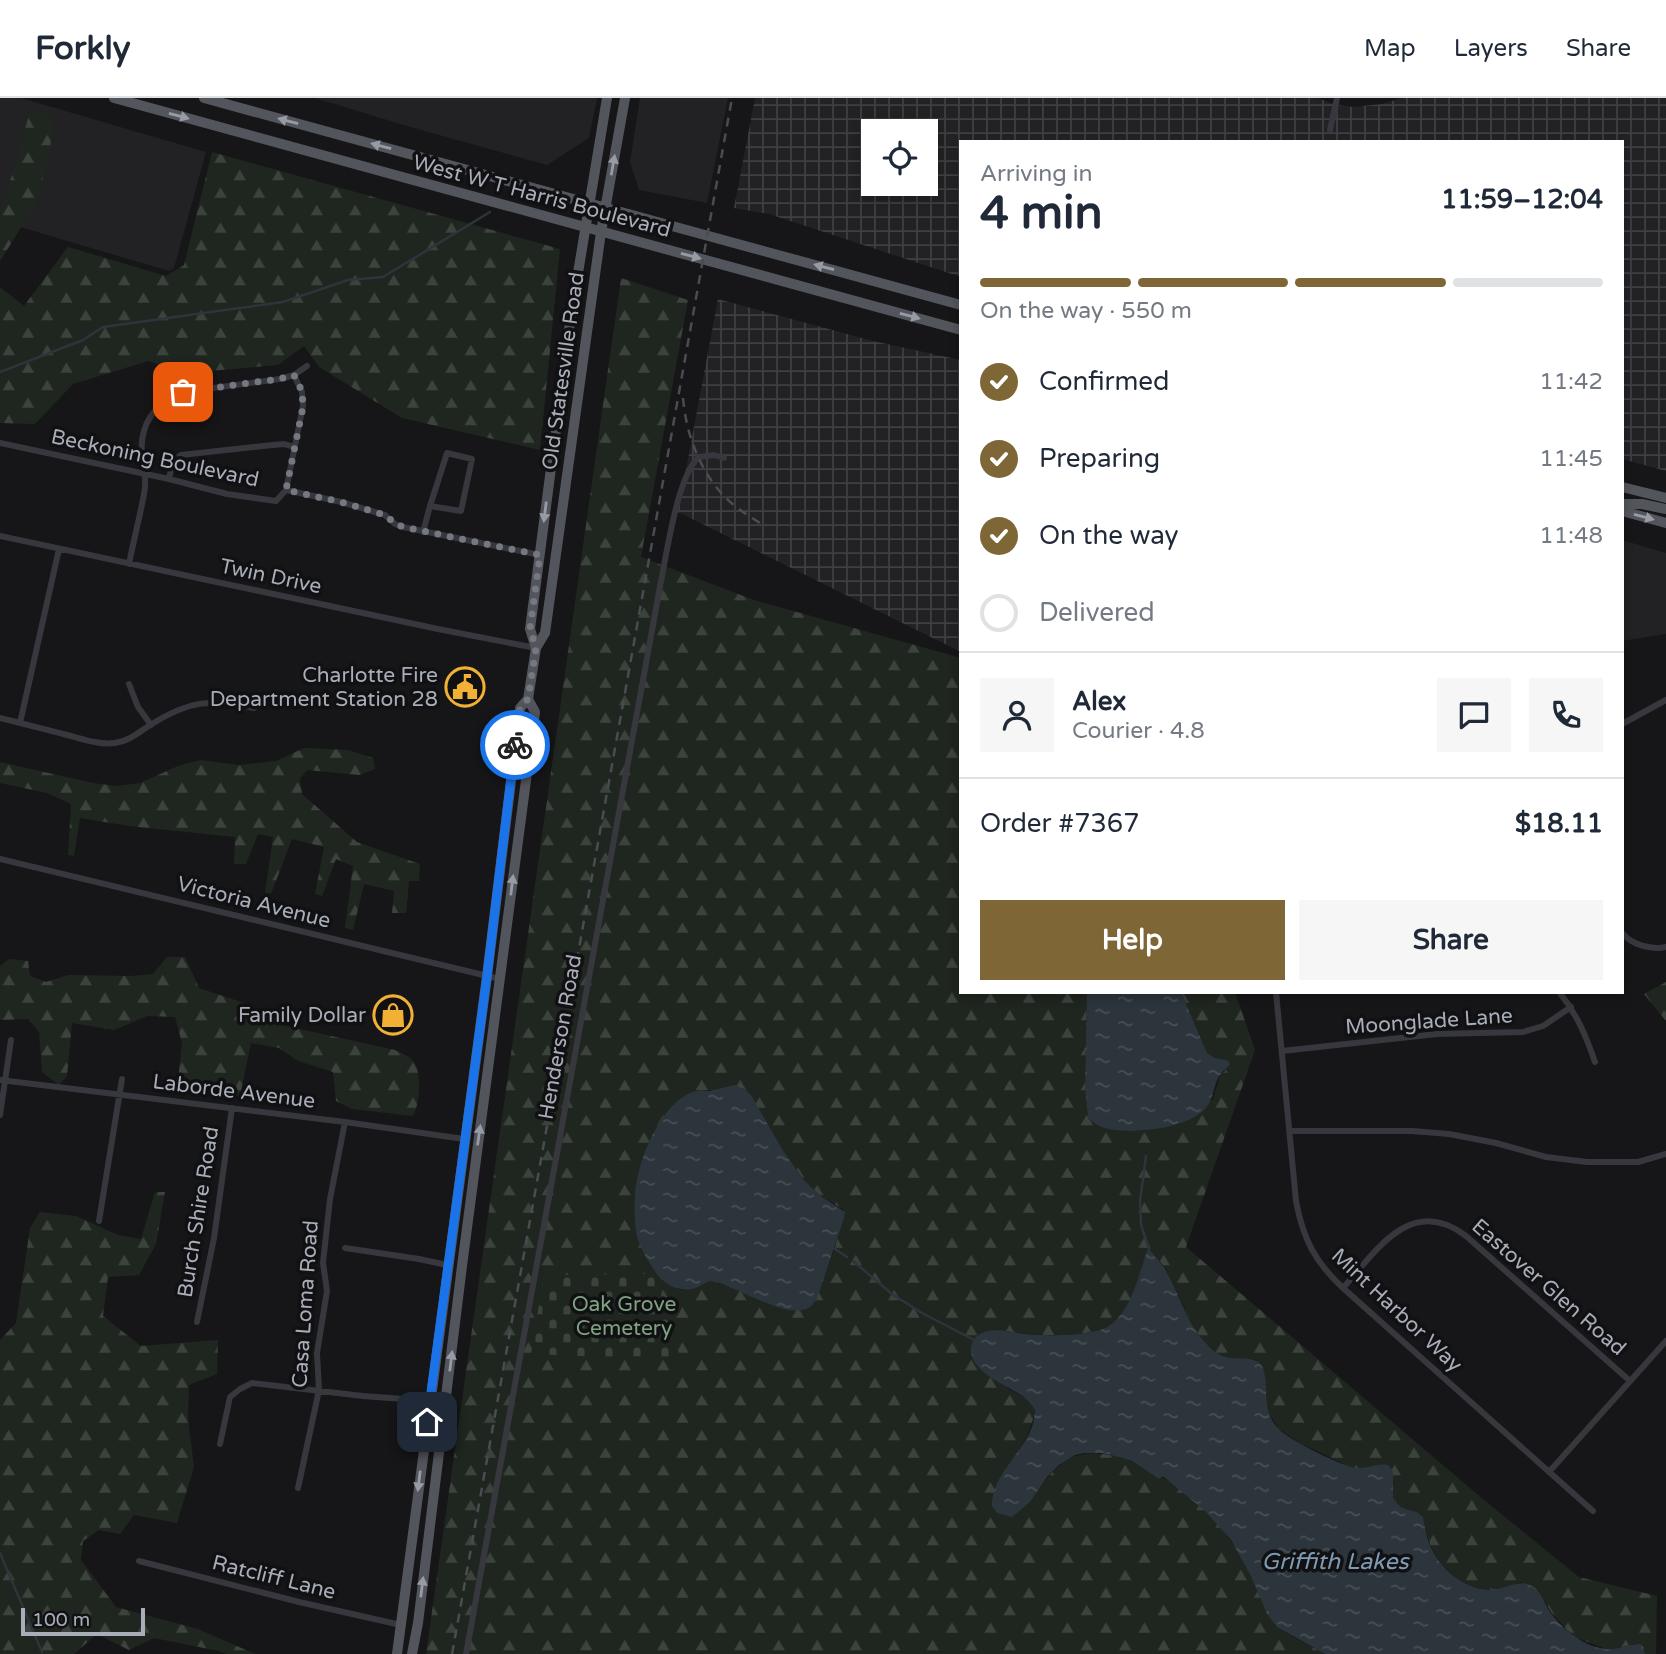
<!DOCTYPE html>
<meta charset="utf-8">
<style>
:root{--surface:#fff;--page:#f6f6f7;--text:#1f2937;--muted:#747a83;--line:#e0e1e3;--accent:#7e6636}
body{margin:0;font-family:"Varela Round",sans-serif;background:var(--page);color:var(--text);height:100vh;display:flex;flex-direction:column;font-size:26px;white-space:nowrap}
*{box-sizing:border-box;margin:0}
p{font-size:23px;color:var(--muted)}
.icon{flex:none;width:38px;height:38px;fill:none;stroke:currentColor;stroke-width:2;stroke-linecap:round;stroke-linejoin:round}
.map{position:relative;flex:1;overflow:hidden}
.sheet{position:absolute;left:959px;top:42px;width:665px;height:854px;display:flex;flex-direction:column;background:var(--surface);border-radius:0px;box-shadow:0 4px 10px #0003}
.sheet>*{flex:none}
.controls{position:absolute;left:861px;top:21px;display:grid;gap:14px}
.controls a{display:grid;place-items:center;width:77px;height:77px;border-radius:0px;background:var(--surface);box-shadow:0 4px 10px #0003;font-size:35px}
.scale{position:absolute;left:21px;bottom:18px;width:124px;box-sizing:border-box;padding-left:7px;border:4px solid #a8adb8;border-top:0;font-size:19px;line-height:24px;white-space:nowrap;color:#a8adb8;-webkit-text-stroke:5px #111113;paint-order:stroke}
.pin{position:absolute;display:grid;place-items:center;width:60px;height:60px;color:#fff;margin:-30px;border-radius:14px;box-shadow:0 4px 10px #0006}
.courier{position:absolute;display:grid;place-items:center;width:70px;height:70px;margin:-35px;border:5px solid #1a73e8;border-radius:50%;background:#fff;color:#222;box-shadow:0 2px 9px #0007}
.summary em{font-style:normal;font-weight:700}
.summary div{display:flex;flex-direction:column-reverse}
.summary{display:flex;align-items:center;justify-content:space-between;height:119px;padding:0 21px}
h1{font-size:46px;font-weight:700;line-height:52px}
.bar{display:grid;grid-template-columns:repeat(4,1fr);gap:10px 7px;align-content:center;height:84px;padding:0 21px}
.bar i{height:9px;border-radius:5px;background:var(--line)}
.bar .on{background:var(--accent)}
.bar p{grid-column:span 4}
.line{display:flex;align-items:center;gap:18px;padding:0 21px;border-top:2px solid var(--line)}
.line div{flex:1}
.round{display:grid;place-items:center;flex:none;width:74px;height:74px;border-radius:0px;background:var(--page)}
ol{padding:0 21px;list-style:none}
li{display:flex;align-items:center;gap:21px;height:77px}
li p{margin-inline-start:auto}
li .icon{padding:7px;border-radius:50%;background:var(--accent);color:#fff;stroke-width:4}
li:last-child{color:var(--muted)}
li i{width:38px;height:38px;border:4px solid var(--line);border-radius:50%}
.button{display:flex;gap:14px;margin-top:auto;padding:14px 21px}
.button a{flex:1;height:80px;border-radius:0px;background:var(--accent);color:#fff;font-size:28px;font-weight:700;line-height:80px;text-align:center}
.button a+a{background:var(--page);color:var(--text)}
header{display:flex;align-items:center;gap:42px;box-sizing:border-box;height:98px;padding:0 35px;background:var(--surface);border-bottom:2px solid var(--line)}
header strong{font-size:33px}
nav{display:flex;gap:38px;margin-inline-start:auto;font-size:24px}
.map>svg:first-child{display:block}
.built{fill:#222225}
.industrial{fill:url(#industrial-grid);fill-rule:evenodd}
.forest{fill:url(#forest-firs);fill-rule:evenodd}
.cemetery{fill:url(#cemetery-stones)}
.water{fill:url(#water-ripples)}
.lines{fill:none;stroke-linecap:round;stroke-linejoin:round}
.stream{stroke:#2c353c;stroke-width:2.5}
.minor{stroke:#37383d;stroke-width:6}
.primary{stroke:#53555c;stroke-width:10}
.rail{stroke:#4a4c52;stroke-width:2.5;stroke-dasharray:9 7;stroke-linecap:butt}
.oneway{fill:#979ba6}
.done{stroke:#757880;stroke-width:7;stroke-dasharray:0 12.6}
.route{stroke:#1a73e8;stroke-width:9}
.labels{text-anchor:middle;stroke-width:7;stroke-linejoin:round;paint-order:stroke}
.street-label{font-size:21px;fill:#a8adb8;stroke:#111113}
.poi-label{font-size:21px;fill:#a8adb8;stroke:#111113;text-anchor:end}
.park-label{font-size:21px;fill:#7fa381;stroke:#111113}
.water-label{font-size:23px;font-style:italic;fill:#7f9bb3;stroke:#111113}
</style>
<header>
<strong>Forkly</strong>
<nav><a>Map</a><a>Layers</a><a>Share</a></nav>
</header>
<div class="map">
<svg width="1666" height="1556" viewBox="0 0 1666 1556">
<defs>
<pattern id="industrial-grid" width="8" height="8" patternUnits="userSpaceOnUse" patternTransform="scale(1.75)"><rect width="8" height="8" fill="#222225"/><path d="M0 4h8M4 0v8" fill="none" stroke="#3f3f43"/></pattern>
<pattern id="forest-firs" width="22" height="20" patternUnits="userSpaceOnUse" patternTransform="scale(1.75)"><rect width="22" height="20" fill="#1e261f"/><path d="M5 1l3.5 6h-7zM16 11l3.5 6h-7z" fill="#3c433d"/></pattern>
<pattern id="cemetery-stones" width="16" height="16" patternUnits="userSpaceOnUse" patternTransform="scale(1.75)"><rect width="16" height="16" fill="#1e261f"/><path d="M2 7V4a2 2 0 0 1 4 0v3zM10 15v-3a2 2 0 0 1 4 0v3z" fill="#3c433d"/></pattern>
<pattern id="water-ripples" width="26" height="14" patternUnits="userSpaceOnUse" patternTransform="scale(1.75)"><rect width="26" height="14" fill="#2c353c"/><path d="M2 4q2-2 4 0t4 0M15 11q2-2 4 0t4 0" fill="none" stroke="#485056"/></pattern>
</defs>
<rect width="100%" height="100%" fill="#161618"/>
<!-- built -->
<path class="built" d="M0 0H21L206 54 174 170 169 173 0 123Z
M315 0H597L589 40 547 67 407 28Z
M640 0H728L707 105 639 92 630 64Z
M1622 442 1666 455V536L1622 543Z"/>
<!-- industrial -->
<path class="industrial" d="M755 0H1317L1337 7 1353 9 1382 6 1402 0H1666V373L1622 361V44H961V179L769 116 734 110ZM873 33H926V86H873Z
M718 201 873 243 961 262V554L678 414Z"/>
<!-- forest -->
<path class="forest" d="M38 11 53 23 49 60 34 109 0 163V118L29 17Z
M212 54 560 151 540 352 402 320 319 269 304 248 278 267 186 275 148 263 73 286 35 326 0 325V189L24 208 68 149 166 178 184 167Z
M621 180 688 202 641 459 754 502 961 560V894H1087L1085 990 1088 1020 1118 1032 1144 1033 1177 1026 1213 1001 1220 977 1225 973 1227 962 1215 960 1207 955 1181 894H1235L1255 952 1186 1149 1484 1402 1579 1479 1657 1498 1656 1556H1645L1644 1551 1634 1546 1615 1551H1606L1577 1540 1567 1532 1551 1514 1539 1493 1521 1484C1512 1487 1503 1491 1494 1491 1466 1493 1440 1471 1430 1446 1427 1438 1425 1428 1423 1419 1412 1407 1405 1418 1393 1400V1373L1355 1370 1346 1367 1300 1345 1279 1331 1269 1316 1265 1301V1277L1256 1262 1224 1260 1216 1255 1204 1243 1194 1231 1166 1171 1155 1157 1143 1164C1138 1186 1130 1212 1111 1226 1091 1241 1031 1238 1007 1233V1290L1027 1301 1035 1312C1030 1345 1007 1365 994 1395L1030 1404C1051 1373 1068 1348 1109 1357 1117 1358 1124 1359 1131 1363 1140 1368 1150 1375 1159 1381L1161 1379C1196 1396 1235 1442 1251 1477 1257 1491 1267 1520 1278 1529 1289 1538 1313 1549 1325 1556H426ZM711 992 782 1051 803 1081 819 1097 844 1112 835 1150 814 1206 733 1190 712 1183 705 1184 700 1188 681 1192 663 1183 637 1134 635 1095 638 1076 648 1046 654 1034 664 1018 693 994Z
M304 650 348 652 373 660 375 671 359 677 307 672 300 681 302 696 357 744 420 766 419 783H409L406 815H392L394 793 364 786 353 832 345 830 353 768 336 761 322 798 315 796 324 749 292 741 271 796 265 795 273 739 258 736 246 766H234L235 739 129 728 80 720 74 758 68 757 71 706 47 695 0 685V664L93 685 117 688 140 685 178 668 200 662 239 667 276 663Z
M167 859H185L199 890 244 905 249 920 395 952C401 955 410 958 414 964 422 976 420 1005 413 1018L352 1011 336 1003 333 974 298 963 279 950 251 945 240 998 177 991 182 945 175 919 147 918 114 932 72 925 67 978 59 987 42 974 39 934 28 921 0 922V868L9 861 28 863 30 878 46 884 68 877 131 878 153 876Z
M1666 884V923L1644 896Z
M155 1094H165L156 1146 139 1177 108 1179 103 1218 141 1248 218 1242 217 1276 189 1287 188 1320 194 1369 177 1425 134 1417 120 1436 99 1432 83 1443 81 1462 116 1509 198 1531 255 1556H226L219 1553 154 1540 129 1552 97 1536 74 1556H0V1242L16 1225 30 1130 40 1114 76 1118 118 1137 141 1141Z"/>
<!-- cemetery -->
<path class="cemetery" d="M655 1176 681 1262 531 1256 544 1177Z"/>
<!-- water -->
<path class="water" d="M1087 894H1181L1207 955 1215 960 1227 962 1230 966C1227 970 1222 974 1219 978 1212 991 1215 1001 1203 1013 1183 1031 1127 1038 1102 1029 1097 1027 1092 1023 1088 1020L1085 990Z
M735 987 741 988 751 997 782 1051 803 1081 819 1097 845 1114 844 1120 819 1195C817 1198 817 1202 814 1205 797 1229 737 1188 715 1184 708 1182 706 1185 700 1188 687 1195 672 1191 661 1181 652 1171 638 1147 636 1134 635 1122 634 1109 635 1096 637 1065 658 1011 688 996 694 992 702 993 709 993 718 991 727 989 735 987Z
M1148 1151C1170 1170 1175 1194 1188 1219 1194 1232 1203 1243 1214 1253 1230 1267 1253 1254 1262 1268 1268 1279 1264 1301 1269 1315 1271 1322 1275 1328 1281 1333 1292 1343 1343 1369 1357 1370 1368 1371 1376 1365 1388 1367L1393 1373V1400C1405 1418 1412 1407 1423 1419 1425 1428 1426 1437 1429 1445 1439 1471 1467 1495 1496 1491 1508 1490 1520 1481 1532 1488 1542 1493 1544 1505 1550 1514 1564 1533 1589 1553 1613 1551 1622 1550 1631 1546 1640 1546L1643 1548 1645 1556H1325L1277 1529 1267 1516 1251 1478 1231 1442 1205 1413 1164 1379H1161L1159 1381 1132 1363 1123 1360 1102 1355H1084L1075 1357 1059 1367 1047 1379 1030 1404 1012 1419 997 1415 992 1408C992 1377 1022 1356 1032 1329 1034 1324 1034 1318 1035 1312 1032 1308 1029 1303 1025 1300 1009 1288 988 1282 976 1266 968 1256 969 1241 982 1235 996 1229 1012 1235 1025 1236 1046 1238 1093 1239 1110 1227 1134 1209 1138 1176 1148 1151Z"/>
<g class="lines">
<!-- stream -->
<path class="stream" d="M0 274 83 242 103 229 283 204 348 182 383 179 490 114
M1146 1058 1140 1103 1141 1127 1149 1151
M832 1149 847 1159
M853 1163 892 1196 922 1215 976 1243
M0 1455 42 1554"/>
<!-- minor -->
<path class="minor" d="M1330 32 1337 0
M0 345 169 381 227 396 276 403 286 392 341 404 385 417 395 426 403 429 540 457
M169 381C171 371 172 362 181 357L273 347 284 346 294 349
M286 392 303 308 302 294 294 277
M423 434 430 408 447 355 472 361 461 413 430 408
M0 438 438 531 536 550
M129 466C134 440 141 415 145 390 146 379 143 368 142 357 139 327 155 304 183 294L280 281 294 277 307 268
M129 586 138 609 151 627
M0 620C23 626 45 631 67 637 83 641 99 647 115 645 130 643 140 633 152 626 190 602 212 601 254 610
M20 625 59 451
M1622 626 1666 602
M0 761 500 881
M1622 835C1632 847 1651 852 1666 849
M1276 894 1296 1103C1303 1141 1315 1164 1343 1190L1593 1413
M1559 894C1577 916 1586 938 1595 964
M1282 953 1437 936 1523 934 1543 928 1571 909
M0 982 345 1024 464 1041
M0 1017 11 942
M1291 1033H1412L1449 1036 1496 1045 1546 1059 1587 1064H1638L1666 1056
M99 1123 122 981
M345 1150 419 1161 447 1167
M1343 1190C1376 1153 1411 1096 1466 1138L1630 1283
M197 1224 214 1140 232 1010
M220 1346 230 1299 240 1291 252 1285 363 1298 430 1303
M1549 1374 1666 1243
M298 1390 319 1292 317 1255 327 1193 323 1165 330 1101 345 1024
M139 1463 299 1504 401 1527
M466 1556 661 483C667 454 678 376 699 359L714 357 724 360"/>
<!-- primary -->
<path class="primary" d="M114 0 961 232
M204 0 961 207
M1622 389 1666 400
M1622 406H1642L1666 411
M1622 413 1666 425
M536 550 530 531 571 217 607 0
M397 1556 487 878 520 610 528 601 536 550 545 535 601 134 625 0
M412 1556 418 1525 462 1168 535 614 528 601"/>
<!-- rail -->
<path class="rail" d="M683 300C686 335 699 371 723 397 734 409 749 418 763 427
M452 1556 732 0"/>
</g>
<!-- one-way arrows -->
<defs><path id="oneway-solid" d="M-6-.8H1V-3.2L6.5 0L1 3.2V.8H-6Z" transform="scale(1.75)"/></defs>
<g class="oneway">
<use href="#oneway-solid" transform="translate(179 18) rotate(15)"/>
<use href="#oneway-solid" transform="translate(288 23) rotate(-165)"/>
<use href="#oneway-solid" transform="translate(381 48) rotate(-165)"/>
<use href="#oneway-solid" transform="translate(613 67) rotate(-80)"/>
<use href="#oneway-solid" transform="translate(691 158) rotate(15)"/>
<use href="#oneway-solid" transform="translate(824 169) rotate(-165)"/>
<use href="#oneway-solid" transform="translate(910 218) rotate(15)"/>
<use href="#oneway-solid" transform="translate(545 414) rotate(97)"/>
<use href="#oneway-solid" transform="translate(1644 419) rotate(15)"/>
<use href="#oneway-solid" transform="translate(512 787) rotate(-83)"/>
<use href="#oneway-solid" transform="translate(479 1037) rotate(-82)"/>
<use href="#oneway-solid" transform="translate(451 1263) rotate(-83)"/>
<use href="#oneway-solid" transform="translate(419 1383) rotate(97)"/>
<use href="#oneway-solid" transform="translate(422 1489) rotate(-83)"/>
</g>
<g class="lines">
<!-- done -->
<path class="done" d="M183 294 279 281 294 277 302 293 303 309 286 392 341 404 385 417 396 426 403 429 540 457 530 531 536 550 528 601 520 610 515 647"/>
<!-- route -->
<path class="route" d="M427 1324 487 878 515 647"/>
</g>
<!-- icons -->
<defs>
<g id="civic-ring" transform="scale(2.0125)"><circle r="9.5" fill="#111113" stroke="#f2b134" stroke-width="1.5"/><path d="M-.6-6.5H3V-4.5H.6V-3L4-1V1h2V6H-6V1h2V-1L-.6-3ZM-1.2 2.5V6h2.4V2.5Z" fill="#f2b134"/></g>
<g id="shop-ring" transform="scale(2.0125)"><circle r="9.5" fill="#111113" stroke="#f2b134" stroke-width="1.5"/><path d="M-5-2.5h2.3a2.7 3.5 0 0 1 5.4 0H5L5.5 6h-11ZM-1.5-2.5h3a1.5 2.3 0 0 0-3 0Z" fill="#f2b134"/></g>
</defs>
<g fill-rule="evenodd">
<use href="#civic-ring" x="465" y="589"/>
<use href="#shop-ring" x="393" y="917"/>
</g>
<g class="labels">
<!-- street labels -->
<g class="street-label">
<text transform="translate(542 98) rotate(15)" y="7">West W T Harris Boulevard</text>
<text transform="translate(563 273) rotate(-82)" y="7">Old Statesville Road</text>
<text transform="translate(155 360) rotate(12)" y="7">Beckoning Boulevard</text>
<text transform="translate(271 478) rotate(12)" y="7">Twin Drive</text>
<text transform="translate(254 804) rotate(14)" y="7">Victoria Avenue</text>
<text transform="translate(1429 923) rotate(-4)" y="7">Moonglade Lane</text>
<text transform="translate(560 939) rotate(-80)" y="7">Henderson Road</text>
<text transform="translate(234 993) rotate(7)" y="7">Laborde Avenue</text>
<text transform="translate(198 1114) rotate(-81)" y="7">Burch Shire Road</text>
<text transform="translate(1549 1189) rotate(41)" y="7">Eastover Glen Road</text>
<text transform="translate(305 1206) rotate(-86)" y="7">Casa Loma Road</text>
<text transform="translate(1397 1212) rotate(43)" y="7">Mint Harbor Way</text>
<text transform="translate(274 1479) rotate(14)" y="7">Ratcliff Lane</text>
</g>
<!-- poi labels -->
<g class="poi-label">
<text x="438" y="584">Charlotte Fire<tspan x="438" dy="24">Department Station 28</tspan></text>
<text x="366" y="924">Family Dollar</text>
</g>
<!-- park labels -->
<g class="park-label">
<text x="624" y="1213">Oak Grove<tspan x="624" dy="24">Cemetery</tspan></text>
</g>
<!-- water labels -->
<g class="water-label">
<text x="1335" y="1471">Griffith Lakes</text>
</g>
</g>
</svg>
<div class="controls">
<a><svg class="icon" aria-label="locate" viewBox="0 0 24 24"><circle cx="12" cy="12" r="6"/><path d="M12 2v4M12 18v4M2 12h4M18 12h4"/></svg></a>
</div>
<div class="scale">100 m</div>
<div class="pin" style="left:183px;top:294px;background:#ea580c"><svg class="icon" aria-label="bag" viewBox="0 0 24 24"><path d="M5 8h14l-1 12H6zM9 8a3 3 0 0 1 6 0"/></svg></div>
<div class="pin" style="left:427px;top:1324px;background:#1f2937"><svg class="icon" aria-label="home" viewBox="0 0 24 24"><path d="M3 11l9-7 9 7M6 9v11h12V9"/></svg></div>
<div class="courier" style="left:515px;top:647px"><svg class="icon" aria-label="bike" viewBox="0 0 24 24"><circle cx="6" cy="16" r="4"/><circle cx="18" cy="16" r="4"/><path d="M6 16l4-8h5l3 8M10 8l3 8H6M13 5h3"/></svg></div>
<section class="sheet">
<div class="summary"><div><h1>4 min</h1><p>Arriving in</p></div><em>11:59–12:04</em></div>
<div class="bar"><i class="on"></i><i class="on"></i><i class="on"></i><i></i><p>On the way · 550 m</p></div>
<ol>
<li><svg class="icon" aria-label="check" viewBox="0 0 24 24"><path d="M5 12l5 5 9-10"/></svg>Confirmed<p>11:42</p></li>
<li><svg class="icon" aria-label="check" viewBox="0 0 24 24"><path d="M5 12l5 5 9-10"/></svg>Preparing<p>11:45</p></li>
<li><svg class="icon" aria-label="check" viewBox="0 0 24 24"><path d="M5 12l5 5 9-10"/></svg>On the way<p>11:48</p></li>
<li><i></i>Delivered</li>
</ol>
<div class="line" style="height:126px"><a class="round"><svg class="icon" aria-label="person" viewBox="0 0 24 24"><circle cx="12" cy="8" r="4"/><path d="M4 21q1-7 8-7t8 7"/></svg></a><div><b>Alex</b><p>Courier · 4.8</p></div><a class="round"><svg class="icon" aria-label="chat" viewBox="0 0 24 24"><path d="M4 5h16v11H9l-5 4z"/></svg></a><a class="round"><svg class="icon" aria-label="phone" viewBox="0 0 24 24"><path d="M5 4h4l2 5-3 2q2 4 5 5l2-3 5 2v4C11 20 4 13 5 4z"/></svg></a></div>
<div class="line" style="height:91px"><div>Order #7367</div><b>$18.11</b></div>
<div class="button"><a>Help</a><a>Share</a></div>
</section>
</div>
